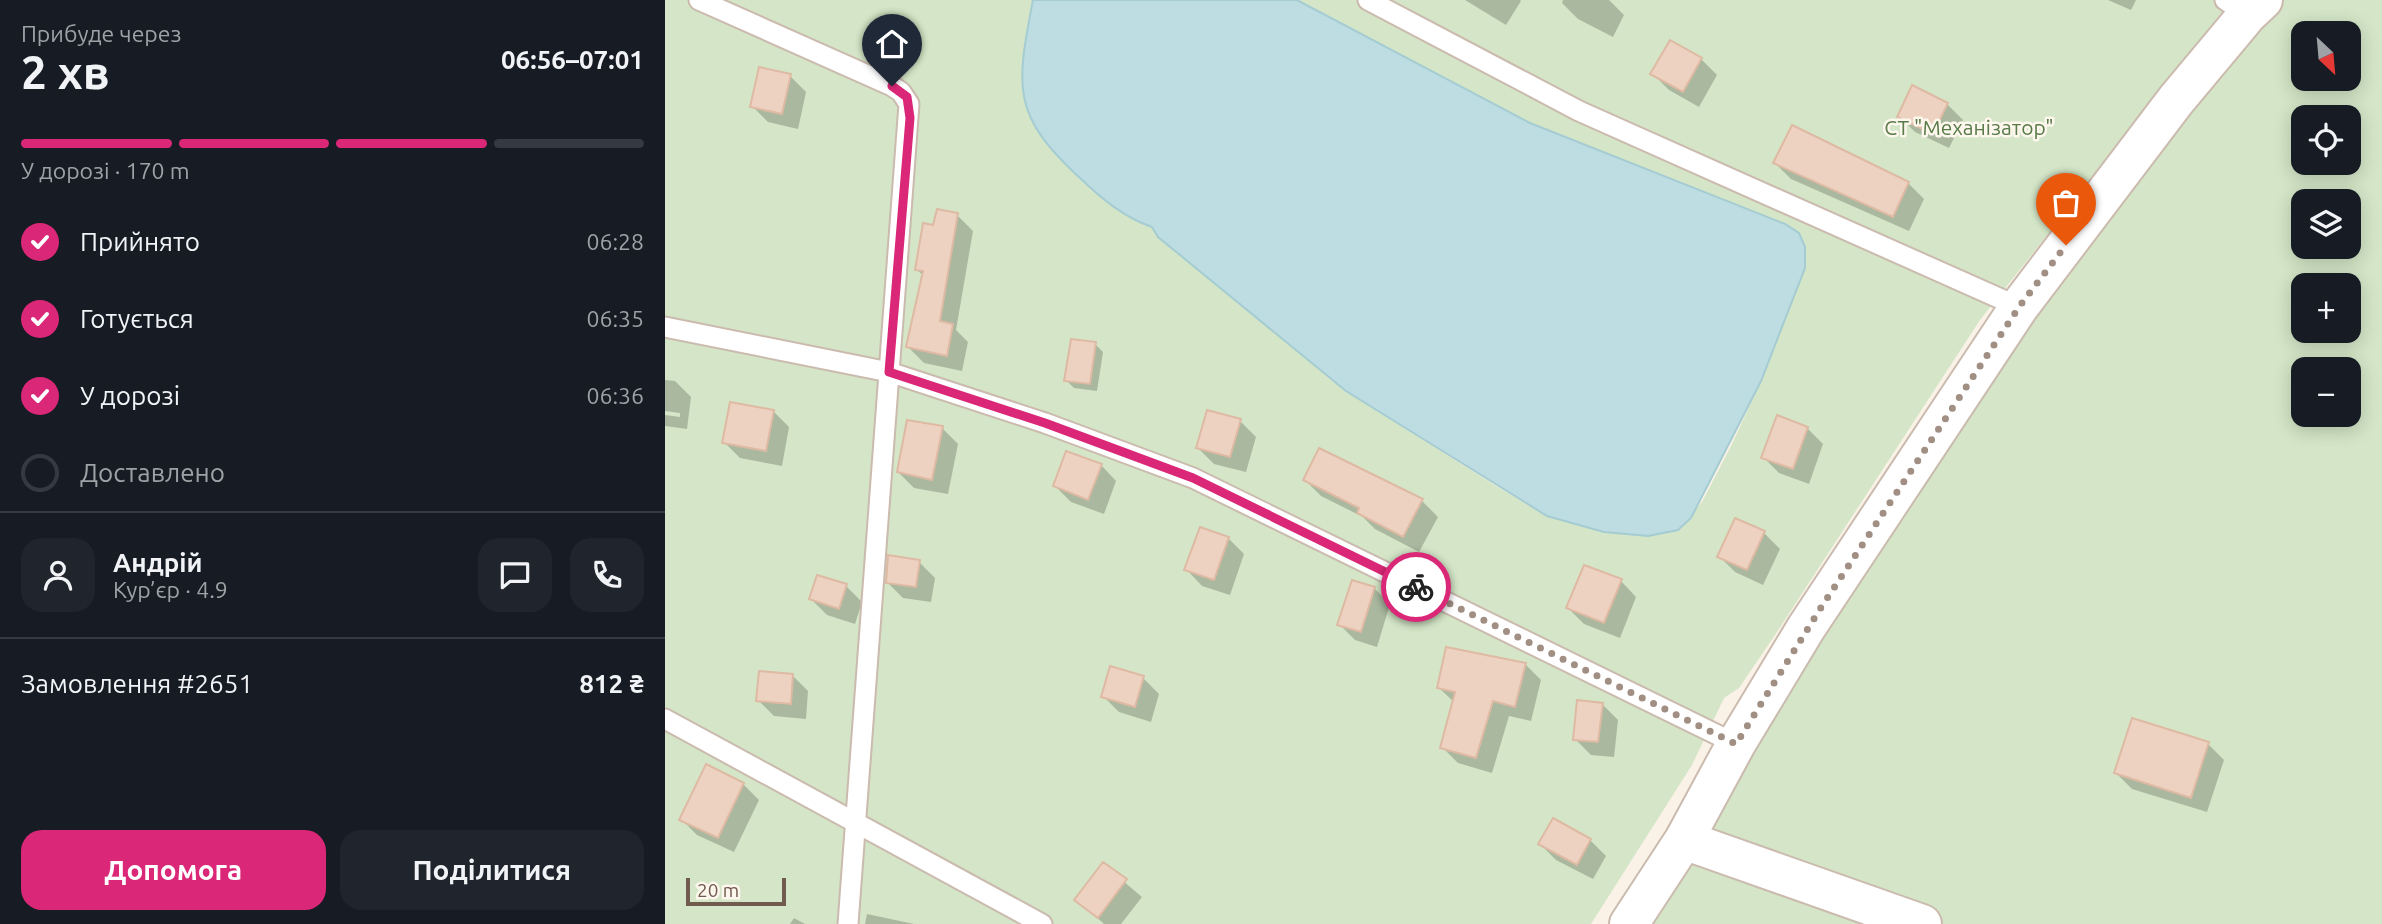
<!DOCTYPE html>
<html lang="uk">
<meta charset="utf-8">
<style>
:root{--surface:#171b24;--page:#20242c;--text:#f1f3f6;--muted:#9ea1a6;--line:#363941;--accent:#db2777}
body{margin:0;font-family:Ubuntu,sans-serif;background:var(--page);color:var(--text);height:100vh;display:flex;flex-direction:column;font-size:26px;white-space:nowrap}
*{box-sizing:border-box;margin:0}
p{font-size:23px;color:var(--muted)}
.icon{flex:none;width:38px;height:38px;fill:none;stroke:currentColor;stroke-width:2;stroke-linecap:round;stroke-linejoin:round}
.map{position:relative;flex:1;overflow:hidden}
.drawer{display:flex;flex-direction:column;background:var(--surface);width:665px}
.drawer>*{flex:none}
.needle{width:46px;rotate:154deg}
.buttons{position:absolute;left:1626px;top:21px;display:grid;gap:14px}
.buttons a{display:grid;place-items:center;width:70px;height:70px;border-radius:14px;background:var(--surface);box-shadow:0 4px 18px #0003;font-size:35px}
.scale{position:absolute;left:21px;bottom:18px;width:100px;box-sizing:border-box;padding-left:7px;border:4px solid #715a4e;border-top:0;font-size:19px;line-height:24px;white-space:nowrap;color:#715a4e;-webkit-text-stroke:5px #fdf7ed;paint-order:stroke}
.pin{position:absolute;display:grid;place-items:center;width:60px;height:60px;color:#fff;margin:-72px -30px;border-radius:50% 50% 50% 0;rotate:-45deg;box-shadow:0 0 7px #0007}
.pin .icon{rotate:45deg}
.courier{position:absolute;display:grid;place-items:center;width:70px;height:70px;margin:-35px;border:5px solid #db2777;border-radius:50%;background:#fff;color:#222;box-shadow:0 2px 9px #0007}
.overview em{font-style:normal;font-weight:600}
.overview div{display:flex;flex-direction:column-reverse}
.overview{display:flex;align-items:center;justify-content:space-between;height:119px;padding:0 21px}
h1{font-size:46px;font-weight:600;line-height:52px}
.bar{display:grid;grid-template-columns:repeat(4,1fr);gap:10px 7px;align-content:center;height:84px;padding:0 21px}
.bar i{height:9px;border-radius:5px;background:var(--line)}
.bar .active{background:var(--accent)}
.bar p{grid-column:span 4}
.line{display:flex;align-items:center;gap:18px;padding:0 21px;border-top:2px solid var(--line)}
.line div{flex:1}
.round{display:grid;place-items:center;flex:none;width:74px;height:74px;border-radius:21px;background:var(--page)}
ol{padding:0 21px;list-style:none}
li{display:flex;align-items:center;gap:21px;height:77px}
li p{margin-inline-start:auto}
li .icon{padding:7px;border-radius:50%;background:var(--accent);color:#fff;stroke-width:4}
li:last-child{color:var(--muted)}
li i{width:38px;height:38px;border:4px solid var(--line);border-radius:50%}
.primary-button{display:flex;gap:14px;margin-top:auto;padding:14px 21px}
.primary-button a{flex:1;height:80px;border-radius:21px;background:var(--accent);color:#fff;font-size:28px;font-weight:600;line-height:80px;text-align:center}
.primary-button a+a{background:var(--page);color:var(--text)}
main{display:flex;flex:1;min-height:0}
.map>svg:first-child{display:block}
.green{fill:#d4e6c7;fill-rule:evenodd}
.water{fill:#bddde2;stroke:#a5ccd2;stroke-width:2}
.shadow{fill:#0003}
.building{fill:#edd2c1;stroke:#deb9a3;stroke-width:2}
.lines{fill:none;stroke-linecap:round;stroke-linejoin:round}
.lane-casing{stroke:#cbbaae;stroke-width:23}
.street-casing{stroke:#cbbaae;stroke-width:42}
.lane{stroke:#fff;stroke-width:19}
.street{stroke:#fff;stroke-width:38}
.done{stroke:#a18f84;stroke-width:7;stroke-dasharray:0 12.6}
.route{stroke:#db2777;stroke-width:9}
.labels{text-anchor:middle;stroke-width:5;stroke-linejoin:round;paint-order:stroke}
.park-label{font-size:21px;fill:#597b4a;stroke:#fdf7ed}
</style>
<main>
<section class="drawer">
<div class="overview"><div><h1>2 хв</h1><p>Прибуде через</p></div><em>06:56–07:01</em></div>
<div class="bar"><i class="active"></i><i class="active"></i><i class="active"></i><i></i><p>У дорозі · 170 m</p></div>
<ol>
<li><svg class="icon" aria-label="check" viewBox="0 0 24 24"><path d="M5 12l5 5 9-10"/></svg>Прийнято<p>06:28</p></li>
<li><svg class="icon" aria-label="check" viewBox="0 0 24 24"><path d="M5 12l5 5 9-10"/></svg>Готується<p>06:35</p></li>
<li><svg class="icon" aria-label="check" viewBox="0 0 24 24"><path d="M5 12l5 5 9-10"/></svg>У дорозі<p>06:36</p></li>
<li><i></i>Доставлено</li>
</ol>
<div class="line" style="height:126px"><a class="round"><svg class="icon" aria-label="person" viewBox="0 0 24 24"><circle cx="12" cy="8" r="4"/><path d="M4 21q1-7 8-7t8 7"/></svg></a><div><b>Андрій</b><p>Кур’єр · 4.9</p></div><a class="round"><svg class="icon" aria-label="chat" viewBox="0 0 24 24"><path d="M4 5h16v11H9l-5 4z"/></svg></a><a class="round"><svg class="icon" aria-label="phone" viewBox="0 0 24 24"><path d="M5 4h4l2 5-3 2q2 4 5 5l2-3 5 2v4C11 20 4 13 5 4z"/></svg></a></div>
<div class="line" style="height:91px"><div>Замовлення #2651</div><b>812 ₴</b></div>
<div class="primary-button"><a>Допомога</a><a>Поділитися</a></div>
</section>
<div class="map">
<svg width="1717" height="924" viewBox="0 0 1717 924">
<rect width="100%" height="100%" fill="#faf2e7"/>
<!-- green -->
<path class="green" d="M0 0H368C351 86 348 116 416 179 437 199 460 218 487 227L493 237 681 391 831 486 882 516 939 532 983 536 1012 530 1037 502 1066 446 1096 381 1140 268 1134 233 1120 224 865 123 632 0H1568L1315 320 1110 635 1074 688 1059 698 1027 765 926 924H0Z
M1598 0H1717V924H964L1141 628ZM1638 33H1684V79H1638ZM1638 117H1684V163H1638ZM1638 201H1684V247H1638ZM1638 285H1684V331H1638ZM1638 369H1684V415H1638Z"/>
<!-- water -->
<path class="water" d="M368 0H632L865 123 1120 224 1134 233 1140 247V268L1096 381 1026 518 1013 530 983 536 939 532 882 516 681 391 493 237 487 227C460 218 437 199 416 179 346 115 351 88 368 0Z"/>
<!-- shadow -->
<path class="shadow" d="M800 0H855L856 1 841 25Z
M898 0H944L959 15 948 37 913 19 897 3Z
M1443 0H1471L1466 10Z
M1036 59 1052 75 1034 107 1004 90 988 74Z
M125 76 141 92 133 129 103 122 87 106Z
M1282 104 1298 120 1284 148 1250 132 1234 116Z
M1110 163 1243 183 1259 199 1244 231 1126 179Z
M292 215 308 231 291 330 303 342 297 371 259 363 243 347 259 276 252 270 270 227Z
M430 344 438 352 432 391 409 388 401 380Z
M0 380 10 381 26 397 22 429 0 426V415L15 417V413L0 411Z
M108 411 124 427 117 466 75 458 59 442Z
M575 421 591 437 581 472 549 464 533 448Z
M277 428 293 444 283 494 249 488 233 472Z
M1142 428 1158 444 1144 484 1114 473 1098 457Z
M436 465 451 481 439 514 406 502 390 486Z
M640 480 757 501 773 517 754 552 710 529 698 517 656 496Z
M1099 533 1115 549 1098 585 1070 572 1054 556Z
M563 538 579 554 565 595 537 586 522 570Z
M254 562 270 578 266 602 238 598 222 582Z
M956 581 971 597 955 638 919 624 903 608Z
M181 586 197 602 190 624 162 615 146 599Z
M709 588 725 604 712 647 690 640 674 624Z
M860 664 876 680 866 721 844 716 827 773 793 763 777 747 789 702 774 688Z
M127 675 143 691 141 719 109 716 93 700Z
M478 678 494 694 486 722 454 712 438 696Z
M937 704 953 720 949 757 926 755 910 739Z
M1543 744 1559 760 1542 812 1467 789 1451 773Z
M41 767 78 784 94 800 69 852 32 835 16 819Z
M925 840 941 856 928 879 891 860 875 844Z
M438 864 477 897 456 924H439L412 899Z
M202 914 249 924H200Z
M129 918 140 924H125Z"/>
<!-- building -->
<path class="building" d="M1005 40 1037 58 1018 92 985 74Z
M94 67 126 74 117 114 85 107Z
M1247 85 1283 103 1268 134 1232 117Z
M1127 125 1244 182 1228 217 1108 163Z
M272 209 293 213 275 321 288 324 282 356 241 347 258 271 250 270 258 223 268 225Z
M406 339 431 342 425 384 399 381Z
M65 402 109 410 101 451 57 443Z
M542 410 576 419 565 457 531 448Z
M1112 415 1143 427 1128 469 1096 458Z
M242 420 278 426 267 480 232 472Z
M654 448 758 499 738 537 692 513 694 508 638 480Z
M401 451 437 464 423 500 388 486Z
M1070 518 1100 531 1082 570 1052 557Z
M535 527 564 537 549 580 519 570Z
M223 555 255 560 251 587 221 583Z
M919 565 957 579 939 623 901 608Z
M152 575 182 584 174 609 144 599Z
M687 580 710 587 696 632 672 625Z
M781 647 861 663 850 707 828 701 811 758 775 748 790 692 772 688Z
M445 666 479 676 470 707 436 697Z
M94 671 128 674 126 704 91 701Z
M912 700 938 703 933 742 908 740Z
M1467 718 1544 742 1526 798 1449 773Z
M41 764 79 783 53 838 14 820Z
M888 818 926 839 912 865 873 844Z
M438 862 462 879 433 918 409 900Z"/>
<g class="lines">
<!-- lane casing -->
<g class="lane-casing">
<path id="lane" d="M34 0 227 86 236 92 244 104 183 924
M703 0 914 111 1354 307
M1560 0 1582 15
M0 327 224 372 380 423 528 478 1071 744
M0 719 377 924"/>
</g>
<!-- street casing -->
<g class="street-casing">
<path id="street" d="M1019 840 1257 924
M964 924 1019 840 1071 744 1141 628 1354 307 1511 100 1582 15 1598 0"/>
</g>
<!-- lane -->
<use href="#lane" class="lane"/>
<!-- street -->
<use href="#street" class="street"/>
</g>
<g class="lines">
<!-- done -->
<path class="done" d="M751 587 1071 744 1157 606 1354 307 1401 245"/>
<!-- route -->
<path class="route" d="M227 86 242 97 245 118 224 372 380 423 528 478 751 587"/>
</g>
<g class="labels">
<!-- park labels -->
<g class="park-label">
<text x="1304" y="135">СТ "Механізатор"</text>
</g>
</g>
</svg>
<div class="buttons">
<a><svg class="needle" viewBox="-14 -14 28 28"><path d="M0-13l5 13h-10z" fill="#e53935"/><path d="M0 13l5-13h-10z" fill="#9ea1a6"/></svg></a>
<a><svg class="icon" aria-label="locate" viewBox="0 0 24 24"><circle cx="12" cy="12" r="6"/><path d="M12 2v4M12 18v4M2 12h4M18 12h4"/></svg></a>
<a><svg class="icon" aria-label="layers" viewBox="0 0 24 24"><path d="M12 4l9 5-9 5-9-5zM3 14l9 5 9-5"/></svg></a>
<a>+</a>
<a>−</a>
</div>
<div class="scale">20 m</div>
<div class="pin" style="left:1401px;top:245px;background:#ea580c"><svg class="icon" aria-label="bag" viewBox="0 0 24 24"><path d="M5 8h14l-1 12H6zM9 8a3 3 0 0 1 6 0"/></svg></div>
<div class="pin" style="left:227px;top:86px;background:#1f2937"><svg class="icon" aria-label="home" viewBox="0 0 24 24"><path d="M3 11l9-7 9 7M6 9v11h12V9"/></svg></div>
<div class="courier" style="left:751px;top:587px"><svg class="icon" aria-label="bike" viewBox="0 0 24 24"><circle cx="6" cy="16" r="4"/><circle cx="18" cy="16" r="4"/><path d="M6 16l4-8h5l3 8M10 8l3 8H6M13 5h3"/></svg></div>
</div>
</main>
